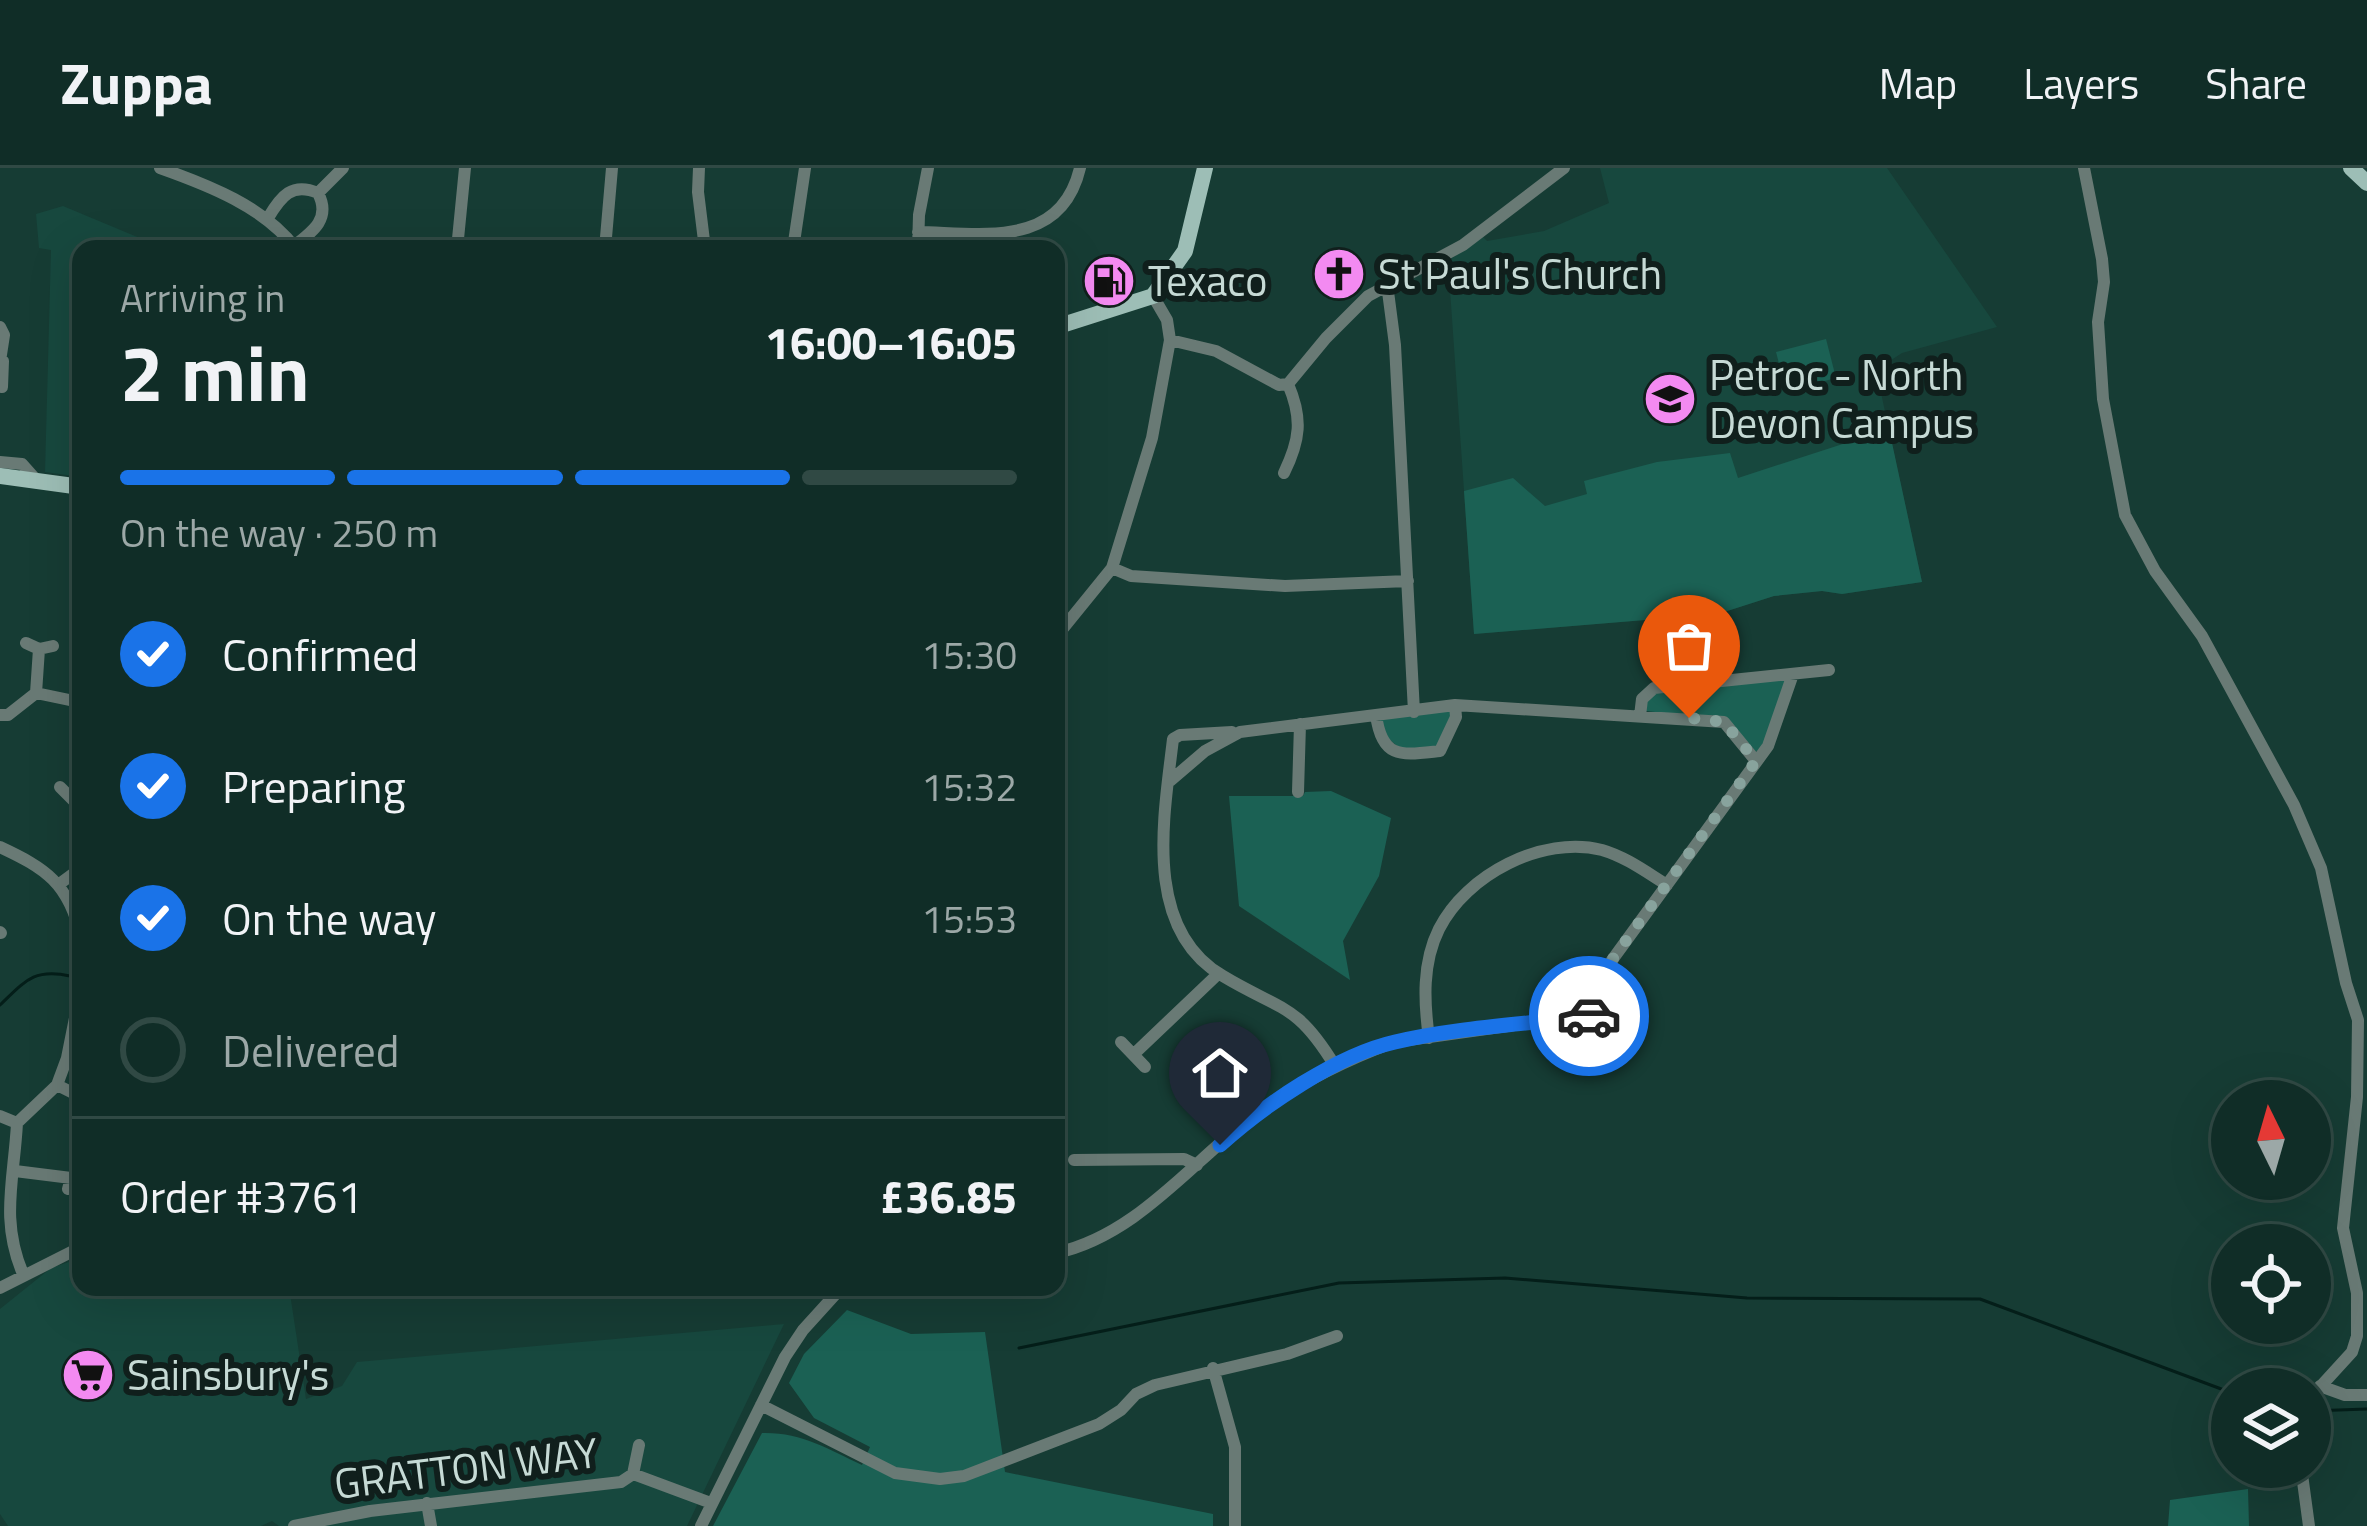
<!DOCTYPE html>
<meta charset="utf-8">
<style>
:root{--surface:#102d27;--page:#1e3933;--text:#f1f3f6;--muted:#9ca8a7;--line:#304944;--accent:#1a73e8}
body{margin:0;font-family:"Titillium Web",sans-serif;background:var(--page);color:var(--text);height:100vh;display:flex;flex-direction:column;font-size:45px;white-space:nowrap}
*{box-sizing:border-box;margin:0}
p{font-size:39px;color:var(--muted)}
.icon{flex:none;width:66px;height:66px;fill:none;stroke:currentColor;stroke-width:2;stroke-linecap:round;stroke-linejoin:round}
.map{position:relative;flex:1;overflow:hidden}
.details{position:absolute;left:72px;top:72px;width:993px;height:1056px;display:flex;flex-direction:column;background:var(--surface);border-radius:24px;box-shadow:0 12px 48px #0002,0 0 0 3px var(--line)}
.details>*{flex:none}
.needle{width:78px;rotate:355deg}
.buttons{position:absolute;left:2211px;top:912px;display:grid;gap:24px}
.buttons a{display:grid;place-items:center;width:120px;height:120px;border-radius:50%;background:var(--surface);box-shadow:0 12px 48px #0002,0 0 0 3px var(--line);font-size:60px}
.pin{position:absolute;display:grid;place-items:center;width:102px;height:102px;color:#fff;margin:-123px -51px;border-radius:50% 50% 50% 0;rotate:-45deg;box-shadow:0 0 12px #0007}
.pin .icon{rotate:45deg}
.courier{position:absolute;display:grid;place-items:center;width:120px;height:120px;margin:-60px;border:9px solid #1a73e8;border-radius:50%;background:#fff;color:#222;box-shadow:0 3px 15px #0007}
.overview em{font-style:normal;font-weight:700}
.overview div{display:flex;flex-direction:column-reverse}
.overview{display:flex;align-items:center;justify-content:space-between;height:204px;padding:0 48px}
h1{font-size:78px;font-weight:700;line-height:90px}
.bar{display:grid;grid-template-columns:repeat(4,1fr);gap:18px 12px;align-content:center;height:144px;padding:0 48px}
.bar i{height:15px;border-radius:9px;background:var(--line)}
.bar .active{background:var(--accent)}
.bar p{grid-column:span 4}
.line{display:flex;align-items:center;gap:30px;padding:0 48px;border-top:3px solid var(--line)}
.line div{flex:1}
ol{padding:0 48px;list-style:none}
li{display:flex;align-items:center;gap:36px;height:132px}
li p{margin-inline-start:auto}
li .icon{padding:12px;border-radius:50%;background:var(--accent);color:#fff;stroke-width:4}
li:last-child{color:var(--muted)}
li i{width:66px;height:66px;border:6px solid var(--line);border-radius:50%}
header{display:flex;align-items:center;gap:72px;box-sizing:border-box;height:168px;padding:0 60px;background:var(--surface);border-bottom:3px solid var(--line)}
header strong{font-size:57px}
nav{display:flex;gap:66px;margin-inline-start:auto;font-size:42px}
.map>svg:first-child{display:block}
.built{fill:#17483e}
.green{fill:#1b6154}
.lines{fill:none;stroke-linecap:round;stroke-linejoin:round}
.stream{stroke:#041e19;stroke-width:3}
.minor{stroke:#697a75;stroke-width:12}
.major{stroke:#9dbeb6;stroke-width:16}
.done{stroke:#88a39d;stroke-width:12;stroke-dasharray:0 21.6}
.route{stroke:#1a73e8;stroke-width:15}
.labels{text-anchor:middle;stroke-width:12;stroke-linejoin:round;paint-order:stroke}
.poi-label{font-size:42px;fill:#c6dad5;stroke:#101f1c;text-anchor:start}
.street-label{font-size:42px;fill:#c6dad5;stroke:#101f1c}
</style>
<header>
<strong>Zuppa</strong>
<nav><a>Map</a><a>Layers</a><a>Share</a></nav>
</header>
<div class="map">
<svg width="2367" height="1358" viewBox="0 0 2367 1358">
<rect width="100%" height="100%" fill="#163c34"/>
<!-- built -->
<path class="built" d="M1600 0H1887L1997 159 1902 185 1876 202 1922 414 1842 426 1822 423 1774 428 1718 446 1474 466 1448 93 1483 69 1487 73 1544 63 1609 35Z
M63 38 166 81H81V309L45 304 51 82 39 80 36 46Z
M81 1090V1119H289L306 1231 342 1218 357 1194 784 1156 687 1358H279L272 1353 261 1358H8L0 1346V1141L51 1100Z"/>
<!-- green -->
<path class="green" d="M1826 171 1836 210 1786 223 1776 184Z
M1889 261 1922 414 1842 426 1822 423 1774 428 1718 446 1474 466 1464 323 1513 310 1545 338 1587 326 1584 313 1657 294 1730 285 1738 310Z
M1788 511 1764 577 1756 584 1728 552 1646 543 1647 532 1654 524Z
M1451 542 1452 549 1438 579 1403 583 1383 566 1379 550Z
M1331 623 1391 650 1379 708 1343 773 1350 812 1239 738 1229 628H1303L1305 624Z
M847 1142 911 1166 985 1164 1005 1304 1213 1346V1358H713L762 1265C801 1264 828 1281 862 1297L870 1279 814 1250 789 1215 804 1186Z
M2248 1321 2249 1358H2168L2170 1332Z"/>
<g class="lines">
<!-- stream -->
<path class="stream" d="M0 837C25 813 34 800 70 808
M1019 1180 1339 1115 1505 1110 1747 1130 1980 1131 2232 1225
M2310 1243 2367 1241"/>
<!-- minor -->
<path class="minor" d="M160 0C208 17 265 39 296 81
M699 0 698 24 705 81
M2084 0 2102 91 2104 114 2098 154 2103 231 2125 347 2155 403 2202 468 2294 637 2321 700 2346 815 2358 852 2357 929 2343 1060 2357 1125V1168L2352 1184 2310 1230
M318 25 343 0
M268 50C281 28 292 14 318 25 331 50 314 63 294 78
M918 64C982 65 1061 81 1080 0
M457 81 465 0
M605 81 612 0
M793 81 805 0
M918 81 919 47 928 0
M1387 116 1395 177 1414 544
M0 159 4 167 0 193
M1170 172 1216 183 1279 217 1288 216 1326 170 1368 128 1463 77 1564 0
M2 219 3 193
M0 294 22 296 38 314
M1284 305C1300 272 1303 251 1288 216
M1112 400 1131 408 1285 418 1408 413
M1056 469 1112 400 1152 270 1170 172 1167 152 1153 128
M26 475 39 481 53 478
M36 525 79 534
M0 547H8L36 525 39 481
M1376 547C1382 592 1402 587 1440 583L1456 549 1455 537
M1640 548 1642 531 1654 520 1829 502
M1232 564 1180 567 1173 571C1164 648 1142 761 1223 808 1281 843 1296 834 1335 898
M1170 613 1205 583 1240 564 1455 537 1724 554 1756 593
M60 619 81 640
M1298 624 1300 556
M0 679C45 700 69 715 81 769
M58 717 81 700
M0 764 1 765
M1589 848 1591 821 1768 578 1793 506
M1429 870C1424 834 1422 795 1439 761 1466 707 1542 667 1602 682 1626 689 1646 704 1667 717
M1121 874 1145 899
M1134 886 1218 806
M57 917 81 929
M0 948 17 955
M1074 992 1184 991 1197 997
M15 1003 71 1010 68 1021
M1056 1085C1130 1069 1182 1006 1239 959 1284 923 1340 894 1394 874L1630 841
M23 1106C0 1052 14 1012 17 955L57 917 67 890 81 820
M0 1120 81 1079
M1213 1200 1235 1279V1358
M2320 1218 2345 1227H2367
M761 1237 895 1305 940 1311 964 1308 1099 1256 1121 1242 1136 1226 1155 1217 1287 1186 1337 1168
M2301 1299 2309 1358
M633 1306 639 1277
M427 1335 431 1358
M294 1358 370 1343 621 1314 633 1306 711 1335
M701 1358 785 1189 803 1162 842 1119"/>
<!-- major -->
<path class="major" d="M2351 0 2367 15
M1056 159 1153 128 1185 83 1205 0
M0 308 81 319"/>
</g>
<g class="lines">
<!-- done -->
<path class="done" d="M1589 848 1591 821 1756 593 1724 554 1689 550"/>
<!-- route -->
<path class="route" d="M1220 977C1263 938 1337 887 1395 874 1453 860 1528 856 1589 848"/>
</g>
<!-- icons -->
<defs>
<g id="church-disc" transform="scale(2.7)"><circle r="9.5" fill="#f38af1" stroke="#101f1c"/><path d="M-1.2-6h2.4v3.5h3.3v2.4h-3.3V6h-2.4V-.1h-3.3v-2.4h3.3Z" fill="#111"/></g>
<g id="fuel-disc" transform="scale(2.7)"><circle r="9.5" fill="#f38af1" stroke="#101f1c"/><path d="M-5.5-6h7V0h2V4h1.3V-2.5L3-4.5l.8-.8L6-3V5H2.5V1h-1V6h-7ZM-4.2-4.7v3.2H.2V-4.7Z" fill="#111"/></g>
<g id="university-disc" transform="scale(2.7)"><circle r="9.5" fill="#f38af1" stroke="#101f1c"/><path d="M0-5L7-2L0 1L-7-2ZM-4 1L0 2.5L4 1V4Q0 6-4 4Z" fill="#111"/></g>
<g id="supermarket-disc" transform="scale(2.7)"><circle r="9.5" fill="#f38af1" stroke="#101f1c"/><path d="M-6-5.5h2.5l.6 2H6L4.5 2H-2.5L-4.4-4H-6ZM-1.5 3.2a1.3 1.3 0 1 0 .1 0ZM3 3.2a1.3 1.3 0 1 0 .1 0Z" fill="#111"/></g>
</defs>
<g fill-rule="evenodd">
<use href="#church-disc" x="1339" y="106"/>
<use href="#fuel-disc" x="1109" y="113"/>
<use href="#university-disc" x="1670" y="231"/>
<use href="#supermarket-disc" x="88" y="1207"/>
</g>
<g class="labels">
<!-- poi labels -->
<g class="poi-label">
<text x="1378" y="121">St Paul's Church</text>
<text x="1148" y="128">Texaco</text>
<text x="1709" y="222">Petroc - North<tspan x="1709" dy="48">Devon Campus</tspan></text>
<text x="127" y="1222">Sainsbury's</text>
</g>
<!-- street labels -->
<g class="street-label">
<text transform="translate(466 1300) rotate(-7)" y="15">GRATTON WAY</text>
</g>
</g>
</svg>
<div class="buttons">
<a><svg class="needle" viewBox="-14 -14 28 28"><path d="M0-13l5 13h-10z" fill="#e53935"/><path d="M0 13l5-13h-10z" fill="#9ca8a7"/></svg></a>
<a><svg class="icon" aria-label="locate" viewBox="0 0 24 24"><circle cx="12" cy="12" r="6"/><path d="M12 2v4M12 18v4M2 12h4M18 12h4"/></svg></a>
<a><svg class="icon" aria-label="layers" viewBox="0 0 24 24"><path d="M12 4l9 5-9 5-9-5zM3 14l9 5 9-5"/></svg></a>
</div>
<div class="pin" style="left:1689px;top:550px;background:#ea580c"><svg class="icon" aria-label="bag" viewBox="0 0 24 24"><path d="M5 8h14l-1 12H6zM9 8a3 3 0 0 1 6 0"/></svg></div>
<div class="pin" style="left:1220px;top:977px;background:#1f2937"><svg class="icon" aria-label="home" viewBox="0 0 24 24"><path d="M3 11l9-7 9 7M6 9v11h12V9"/></svg></div>
<div class="courier" style="left:1589px;top:848px"><svg class="icon" aria-label="car" viewBox="0 0 24 24"><path d="M5 17H2v-5l4-1 3-4h7l3 4 3 1v5h-3M9 17h6M6 11h13"/><circle cx="7" cy="17" r="2"/><circle cx="17" cy="17" r="2"/></svg></div>
<section class="details">
<div class="overview"><div><h1>2 min</h1><p>Arriving in</p></div><em>16:00–16:05</em></div>
<div class="bar"><i class="active"></i><i class="active"></i><i class="active"></i><i></i><p>On the way · 250 m</p></div>
<ol>
<li><svg class="icon" aria-label="check" viewBox="0 0 24 24"><path d="M5 12l5 5 9-10"/></svg>Confirmed<p>15:30</p></li>
<li><svg class="icon" aria-label="check" viewBox="0 0 24 24"><path d="M5 12l5 5 9-10"/></svg>Preparing<p>15:32</p></li>
<li><svg class="icon" aria-label="check" viewBox="0 0 24 24"><path d="M5 12l5 5 9-10"/></svg>On the way<p>15:53</p></li>
<li><i></i>Delivered</li>
</ol>
<div class="line" style="height:156px"><div>Order #3761</div><b>£36.85</b></div>
</section>
</div>
